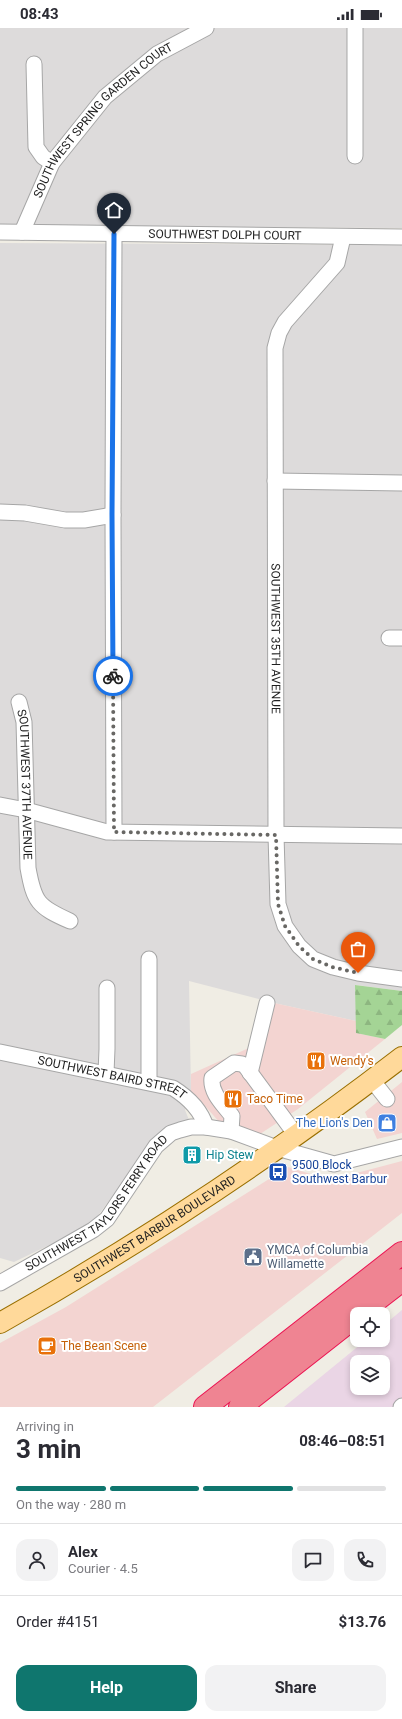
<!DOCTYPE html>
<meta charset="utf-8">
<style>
:root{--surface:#fff;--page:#f2f2f3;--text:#2b2b33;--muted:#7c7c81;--line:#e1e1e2;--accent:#0f766e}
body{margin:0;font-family:Roboto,sans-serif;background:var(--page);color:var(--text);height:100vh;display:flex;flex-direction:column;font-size:15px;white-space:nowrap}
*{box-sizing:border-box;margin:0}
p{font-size:13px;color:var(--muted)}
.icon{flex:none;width:22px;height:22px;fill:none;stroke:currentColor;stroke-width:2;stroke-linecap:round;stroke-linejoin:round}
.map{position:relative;height:1379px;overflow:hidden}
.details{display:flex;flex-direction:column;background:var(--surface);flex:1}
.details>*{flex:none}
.fabs{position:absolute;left:350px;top:1279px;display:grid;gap:8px}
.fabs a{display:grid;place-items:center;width:40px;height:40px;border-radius:8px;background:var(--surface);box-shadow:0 2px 6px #0003;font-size:20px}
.pin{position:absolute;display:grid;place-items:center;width:34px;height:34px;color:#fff;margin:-41px -17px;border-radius:50% 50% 50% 0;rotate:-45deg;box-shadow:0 0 4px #0007}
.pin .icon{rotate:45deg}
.courier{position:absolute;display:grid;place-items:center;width:40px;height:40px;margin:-20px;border:3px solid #1a73e8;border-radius:50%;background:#fff;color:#222;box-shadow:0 1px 5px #0007}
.overview em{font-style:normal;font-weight:700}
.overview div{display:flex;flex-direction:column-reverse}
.overview{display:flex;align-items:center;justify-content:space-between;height:68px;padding:0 16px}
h1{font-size:26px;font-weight:700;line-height:30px}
.bar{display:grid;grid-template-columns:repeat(4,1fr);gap:6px 4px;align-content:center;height:48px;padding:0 16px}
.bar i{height:5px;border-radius:3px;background:var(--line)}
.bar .on{background:var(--accent)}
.bar p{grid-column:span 4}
.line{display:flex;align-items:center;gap:10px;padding:0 16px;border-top:1px solid var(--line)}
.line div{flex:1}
.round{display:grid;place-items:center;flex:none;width:42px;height:42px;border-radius:12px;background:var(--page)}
.action{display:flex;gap:8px;margin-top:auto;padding:8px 16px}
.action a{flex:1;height:46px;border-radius:12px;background:var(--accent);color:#fff;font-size:16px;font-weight:700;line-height:46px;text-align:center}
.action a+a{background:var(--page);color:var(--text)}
.status{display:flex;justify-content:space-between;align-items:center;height:28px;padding:0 20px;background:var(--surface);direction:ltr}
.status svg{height:11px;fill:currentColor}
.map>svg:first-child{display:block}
.residential{fill:#dddbdb}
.commercial{fill:#f3d4d1}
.industrial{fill:#ead5e5;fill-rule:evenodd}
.forest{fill:url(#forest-firs)}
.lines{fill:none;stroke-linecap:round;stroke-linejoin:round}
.minor-casing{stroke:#a6a6a6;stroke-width:17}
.major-casing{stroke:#996f00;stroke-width:22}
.highway-casing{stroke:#eb1452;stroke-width:24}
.minor{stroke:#fff;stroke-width:15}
.major{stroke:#ffd99a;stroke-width:20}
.highway{stroke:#ef8492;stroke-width:22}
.done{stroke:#686764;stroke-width:4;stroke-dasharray:0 7.2}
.route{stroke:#1a73e8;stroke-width:5}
.labels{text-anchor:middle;stroke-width:4;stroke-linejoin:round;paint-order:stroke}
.street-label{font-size:12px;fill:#1f1f1f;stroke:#fff}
.food-label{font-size:12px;fill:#c56008;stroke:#fff;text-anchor:start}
.shop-label{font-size:12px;fill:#366cbe;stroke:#fff;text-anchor:end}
.culture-label{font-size:12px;fill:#0d838f;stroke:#fff;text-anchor:start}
.transit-label{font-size:12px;fill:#164399;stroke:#fff;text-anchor:start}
.service-label{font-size:12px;fill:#4e5e75;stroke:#fff;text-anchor:start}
</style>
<div class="status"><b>08:43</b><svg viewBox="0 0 49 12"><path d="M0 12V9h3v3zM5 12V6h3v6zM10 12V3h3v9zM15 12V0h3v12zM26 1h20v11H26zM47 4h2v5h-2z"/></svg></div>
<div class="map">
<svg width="402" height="1379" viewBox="0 0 402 1379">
<defs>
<pattern id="forest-firs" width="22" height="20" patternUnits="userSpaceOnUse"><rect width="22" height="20" fill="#a4d495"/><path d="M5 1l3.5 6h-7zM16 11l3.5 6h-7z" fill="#8db680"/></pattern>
</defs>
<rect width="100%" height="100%" fill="#f0ede4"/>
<!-- residential -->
<path class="residential" d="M0 0H402V200L0 198Z
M0 215 402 217V963L356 957V993L274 975 189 953 191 1064 185 1082 189 1092 169 1098 154 1112 91 1197 14 1234 0 1230Z"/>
<!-- commercial -->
<path class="commercial" d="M274 975 356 993V1005L385 1011 298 1081 260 1106 221 1096 198 1070 191 1064V1046L251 1019Z
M402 1054V1105L377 1111 365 1084Z
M402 1133V1185L153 1379H0V1315L66 1279 288 1139 330 1152Z"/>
<!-- industrial -->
<path class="industrial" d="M402 1282V1379H284L366 1312H383V1298ZM357 1334H383V1360H357Z"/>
<!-- forest -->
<path class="forest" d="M355 957 402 963V997L385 1011 356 1005Z"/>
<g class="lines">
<!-- minor casing -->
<g class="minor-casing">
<g id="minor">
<path d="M34 36 36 119 43 129 52 135"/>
<path d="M355 128V0"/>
<path id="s1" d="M0 204 402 209"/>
<path id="s2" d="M22 204 52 135 105 69 157 26 206 0"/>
<path id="s3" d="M343 209 337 235 285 294 279 305 275 320 276 807 278 876 285 898 299 918 313 931 333 939 358 945 402 951"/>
<path d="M275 453 402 455"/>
<path d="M0 484 25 485 65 492H84L113 487"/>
<path d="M389 610H402"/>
<path id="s4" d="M19 674 24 694 28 840C34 874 38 879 70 893"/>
<path d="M0 777 26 782 107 804 402 808"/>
<path d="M114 804 113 487 114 206"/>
<path id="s5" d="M0 1024 173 1060C189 1070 201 1082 206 1099"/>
<path d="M106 1045 107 1021V960"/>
<path d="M250 1045 267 975"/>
<path d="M372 1052 387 1071"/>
<path d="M149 1054V931"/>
<path d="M231 1103 232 1088C224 1077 210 1065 212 1050L234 1035 242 1036 246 1039 296 1107"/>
<path id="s6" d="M0 1255 93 1202 107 1191 156 1118 171 1105 180 1102 191 1099H206L231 1103 277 1120 334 1136 402 1119"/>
<path d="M401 1379 402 1378"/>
</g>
</g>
<!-- major casing -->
<g class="major-casing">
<g id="major">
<path id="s7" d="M0 1295C140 1216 275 1127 402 1029"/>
</g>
</g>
<!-- highway casing -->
<g class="highway-casing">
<path id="highway" d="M358 1286 402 1252
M205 1379 402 1225
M240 1379 357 1287"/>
</g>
<!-- minor -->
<use href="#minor" class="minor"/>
<!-- major -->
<use href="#major" class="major"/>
<!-- highway -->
<use href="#highway" class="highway"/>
</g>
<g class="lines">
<!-- done -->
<path class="done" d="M113 648 114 804 276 807 278 876 285 898 299 918 313 931 332 939 358 945"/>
<!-- route -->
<path class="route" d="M113 648 112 486 114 206"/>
</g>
<!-- icons -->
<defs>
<g id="restaurant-square" transform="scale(1)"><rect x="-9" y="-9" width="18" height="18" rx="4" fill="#e8710a" stroke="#fff"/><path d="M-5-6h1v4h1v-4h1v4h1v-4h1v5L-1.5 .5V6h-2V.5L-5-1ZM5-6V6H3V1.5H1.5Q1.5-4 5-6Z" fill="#fff"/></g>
<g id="shop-square" transform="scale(1)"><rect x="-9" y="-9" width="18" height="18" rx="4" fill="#3f7fe0" stroke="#fff"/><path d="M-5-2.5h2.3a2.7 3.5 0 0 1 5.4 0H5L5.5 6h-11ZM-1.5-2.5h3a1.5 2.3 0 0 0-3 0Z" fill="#fff"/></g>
<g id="building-square" transform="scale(1)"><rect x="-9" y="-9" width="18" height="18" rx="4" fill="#0f9aa8" stroke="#fff"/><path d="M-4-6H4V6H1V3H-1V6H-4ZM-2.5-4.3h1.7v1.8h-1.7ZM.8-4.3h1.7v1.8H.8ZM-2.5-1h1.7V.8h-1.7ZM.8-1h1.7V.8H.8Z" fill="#fff"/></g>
<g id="bus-square" transform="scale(1)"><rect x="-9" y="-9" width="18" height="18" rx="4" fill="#1a4fb4" stroke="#fff"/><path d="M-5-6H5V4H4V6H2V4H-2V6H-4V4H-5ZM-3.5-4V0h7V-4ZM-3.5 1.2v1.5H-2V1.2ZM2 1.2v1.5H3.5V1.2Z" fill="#fff"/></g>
<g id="civic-square" transform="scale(1)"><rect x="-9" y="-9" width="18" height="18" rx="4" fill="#5c6f8a" stroke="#fff"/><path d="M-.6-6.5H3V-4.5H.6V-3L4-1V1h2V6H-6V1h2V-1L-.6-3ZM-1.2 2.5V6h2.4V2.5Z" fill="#fff"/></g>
<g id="cafe-square" transform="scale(1)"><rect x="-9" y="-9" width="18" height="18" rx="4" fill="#e8710a" stroke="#fff"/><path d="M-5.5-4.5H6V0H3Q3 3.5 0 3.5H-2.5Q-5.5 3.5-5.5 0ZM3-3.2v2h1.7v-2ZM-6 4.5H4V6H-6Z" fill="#fff"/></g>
</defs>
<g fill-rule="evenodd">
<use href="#restaurant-square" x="316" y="1033"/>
<use href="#restaurant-square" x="233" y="1071"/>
<use href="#shop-square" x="387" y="1095"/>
<use href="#building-square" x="192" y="1127"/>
<use href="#bus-square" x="278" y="1144"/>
<use href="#civic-square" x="253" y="1229"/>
<use href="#cafe-square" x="47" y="1318"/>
</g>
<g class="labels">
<!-- street labels -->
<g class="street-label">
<text dy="4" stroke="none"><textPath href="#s2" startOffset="141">SOUTHWEST SPRING GARDEN COURT</textPath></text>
<text dy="4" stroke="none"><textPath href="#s1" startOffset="225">SOUTHWEST DOLPH COURT</textPath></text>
<text dy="4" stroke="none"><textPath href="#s3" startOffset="424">SOUTHWEST 35TH AVENUE</textPath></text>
<text dy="4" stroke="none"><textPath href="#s4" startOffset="83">SOUTHWEST 37TH AVENUE</textPath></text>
<text dy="4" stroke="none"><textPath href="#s5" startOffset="115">SOUTHWEST BAIRD STREET</textPath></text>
<text dy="4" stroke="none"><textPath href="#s6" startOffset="128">SOUTHWEST TAYLORS FERRY ROAD</textPath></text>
<text dy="4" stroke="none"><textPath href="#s7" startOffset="181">SOUTHWEST BARBUR BOULEVARD</textPath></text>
</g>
<!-- food labels -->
<g class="food-label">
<text x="330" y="1037">Wendy's</text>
<text x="247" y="1075">Taco Time</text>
<text x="61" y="1322">The Bean Scene</text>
</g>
<!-- shop labels -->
<g class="shop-label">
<text x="373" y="1099">The Lion's Den</text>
</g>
<!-- culture labels -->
<g class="culture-label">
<text x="206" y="1131">Hip Stew</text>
</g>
<!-- transit labels -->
<g class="transit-label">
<text x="292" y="1141">9500 Block<tspan x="292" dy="14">Southwest Barbur</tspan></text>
</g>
<!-- service labels -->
<g class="service-label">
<text x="267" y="1226">YMCA of Columbia<tspan x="267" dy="14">Willamette</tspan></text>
</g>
</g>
</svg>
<div class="fabs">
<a><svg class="icon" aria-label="locate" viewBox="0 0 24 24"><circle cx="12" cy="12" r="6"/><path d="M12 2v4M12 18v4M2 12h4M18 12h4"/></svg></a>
<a><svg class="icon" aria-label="layers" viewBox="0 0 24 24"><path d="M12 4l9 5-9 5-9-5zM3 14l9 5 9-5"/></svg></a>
</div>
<div class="pin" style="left:358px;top:945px;background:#ea580c"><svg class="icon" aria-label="bag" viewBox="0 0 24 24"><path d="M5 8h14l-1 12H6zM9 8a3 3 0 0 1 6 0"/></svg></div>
<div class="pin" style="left:114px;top:206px;background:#1f2937"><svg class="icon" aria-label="home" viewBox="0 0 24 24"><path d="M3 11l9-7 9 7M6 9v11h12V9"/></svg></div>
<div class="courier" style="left:113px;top:648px"><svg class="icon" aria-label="bike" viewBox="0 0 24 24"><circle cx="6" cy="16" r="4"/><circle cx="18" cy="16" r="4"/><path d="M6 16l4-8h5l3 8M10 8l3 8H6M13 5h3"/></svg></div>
</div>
<section class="details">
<div class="overview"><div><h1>3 min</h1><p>Arriving in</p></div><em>08:46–08:51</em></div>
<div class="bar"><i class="on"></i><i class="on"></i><i class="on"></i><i></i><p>On the way · 280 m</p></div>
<div class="line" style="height:72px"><a class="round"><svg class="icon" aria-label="person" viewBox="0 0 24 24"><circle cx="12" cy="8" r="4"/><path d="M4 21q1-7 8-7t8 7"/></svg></a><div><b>Alex</b><p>Courier · 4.5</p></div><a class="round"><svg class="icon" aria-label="chat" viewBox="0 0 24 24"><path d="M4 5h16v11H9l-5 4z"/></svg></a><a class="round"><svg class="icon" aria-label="phone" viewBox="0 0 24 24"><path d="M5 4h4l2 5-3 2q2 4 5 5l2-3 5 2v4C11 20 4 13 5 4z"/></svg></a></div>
<div class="line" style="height:52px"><div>Order #4151</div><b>$13.76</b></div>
<div class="action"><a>Help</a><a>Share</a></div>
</section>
